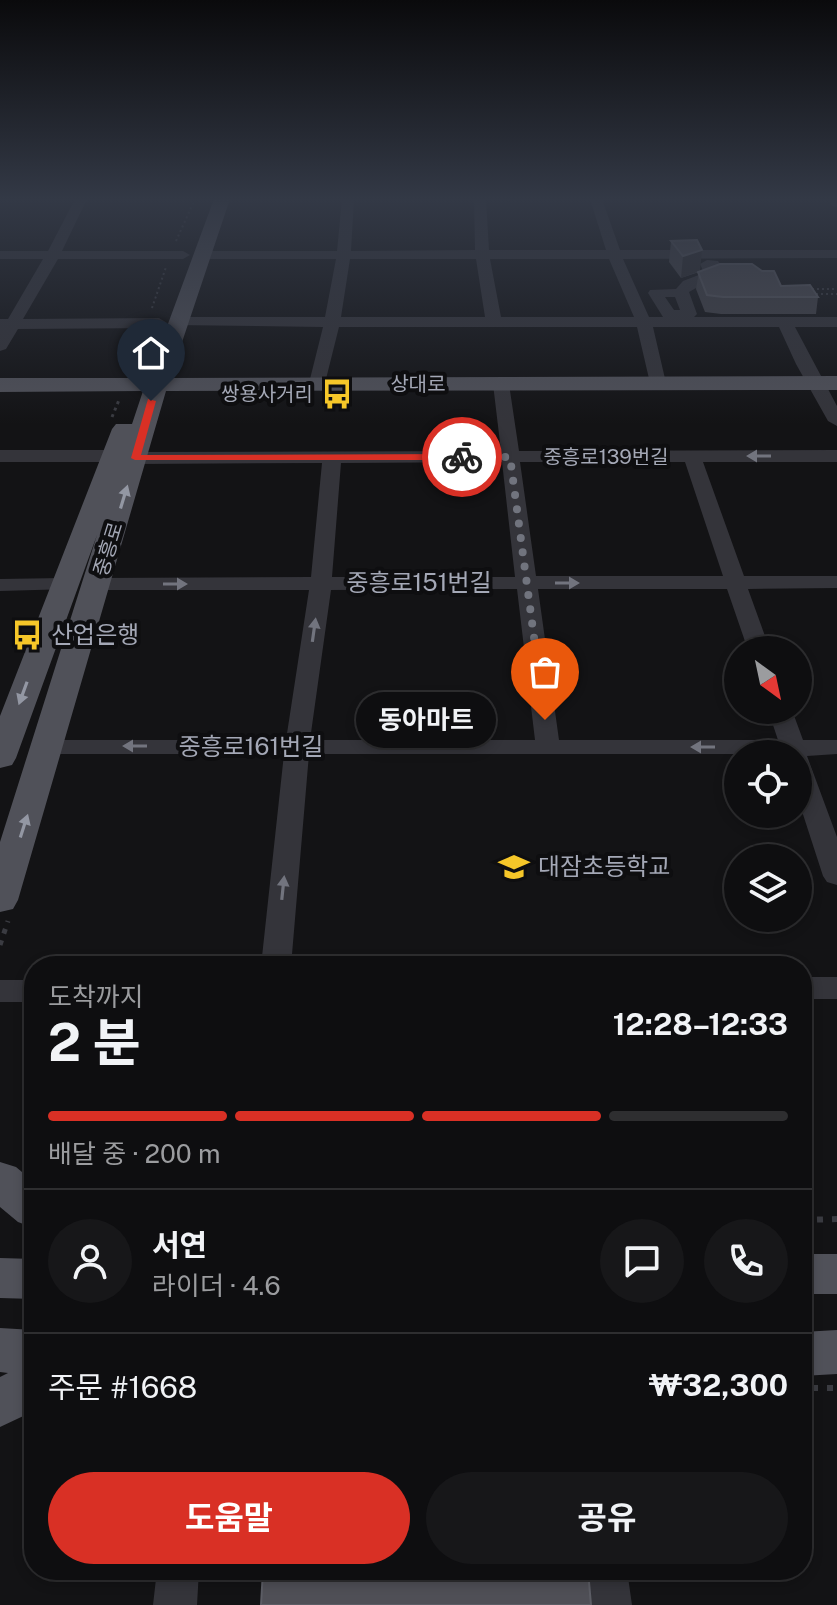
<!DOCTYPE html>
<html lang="ko">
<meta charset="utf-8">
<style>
:root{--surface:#0e0e10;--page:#171719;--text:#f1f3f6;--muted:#9b9c9f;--line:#2e2e30;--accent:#d93025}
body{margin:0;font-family:"Public Sans","Noto Sans KR",sans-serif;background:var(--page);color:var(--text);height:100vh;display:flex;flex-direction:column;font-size:30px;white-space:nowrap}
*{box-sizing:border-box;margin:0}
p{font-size:26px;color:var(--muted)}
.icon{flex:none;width:44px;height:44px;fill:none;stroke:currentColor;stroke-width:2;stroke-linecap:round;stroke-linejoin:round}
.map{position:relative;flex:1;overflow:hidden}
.drawer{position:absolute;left:24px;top:956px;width:788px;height:624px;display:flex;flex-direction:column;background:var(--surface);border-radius:32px;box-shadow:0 4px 12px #0003,0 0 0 2px var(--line)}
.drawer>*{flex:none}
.needle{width:52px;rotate:147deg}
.fabs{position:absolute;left:724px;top:636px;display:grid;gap:16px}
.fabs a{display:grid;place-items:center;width:88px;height:88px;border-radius:50%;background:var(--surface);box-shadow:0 4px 12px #0003,0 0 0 2px var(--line);font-size:40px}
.pin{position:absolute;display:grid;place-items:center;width:68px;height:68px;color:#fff;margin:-82px -34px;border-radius:50% 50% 50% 0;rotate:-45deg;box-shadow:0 0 8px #0007}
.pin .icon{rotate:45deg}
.courier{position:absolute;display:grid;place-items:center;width:80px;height:80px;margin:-40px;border:6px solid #d93025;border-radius:50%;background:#fff;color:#222;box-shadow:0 2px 10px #0007}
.bubble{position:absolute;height:56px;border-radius:28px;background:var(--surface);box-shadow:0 4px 12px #0003,0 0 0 2px var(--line);font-size:26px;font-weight:700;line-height:56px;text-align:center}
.headline em{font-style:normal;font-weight:700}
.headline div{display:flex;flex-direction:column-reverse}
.headline{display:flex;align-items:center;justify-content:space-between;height:136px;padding:0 24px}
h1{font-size:52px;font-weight:700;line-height:60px}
.bar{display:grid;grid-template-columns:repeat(4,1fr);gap:12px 8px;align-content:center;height:96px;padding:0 24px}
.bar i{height:10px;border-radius:6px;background:var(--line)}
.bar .active{background:var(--accent)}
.bar p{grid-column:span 4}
.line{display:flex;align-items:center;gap:20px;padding:0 24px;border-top:2px solid var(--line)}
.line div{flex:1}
.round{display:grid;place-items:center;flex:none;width:84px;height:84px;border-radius:42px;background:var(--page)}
.button{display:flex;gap:16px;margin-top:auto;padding:16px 24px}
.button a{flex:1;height:92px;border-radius:48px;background:var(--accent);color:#fff;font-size:32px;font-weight:700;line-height:92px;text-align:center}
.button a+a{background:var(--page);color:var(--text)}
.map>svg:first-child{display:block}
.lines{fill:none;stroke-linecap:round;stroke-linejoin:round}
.path-far3{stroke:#3a3b41;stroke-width:2;stroke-dasharray:2 3;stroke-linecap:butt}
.path-far2{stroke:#3a3b41;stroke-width:3;stroke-dasharray:3 4;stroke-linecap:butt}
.path-far1{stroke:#3a3b41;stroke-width:5;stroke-dasharray:5 7;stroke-linecap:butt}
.path{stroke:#3a3b41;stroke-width:6;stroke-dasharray:6 9;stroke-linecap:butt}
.minor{fill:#34343a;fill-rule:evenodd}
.major{fill:#505159;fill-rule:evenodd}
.wall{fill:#44444a}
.shaded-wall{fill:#2c2c30}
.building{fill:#4f4f56;stroke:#5c5d65;stroke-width:2}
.oneway{fill:#72747e}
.oneway2{fill:#9397a3}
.route{fill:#d93025}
.done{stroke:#71747e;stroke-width:8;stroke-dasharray:0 14.4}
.labels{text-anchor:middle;stroke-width:8;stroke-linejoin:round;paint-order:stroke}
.far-street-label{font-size:20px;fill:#a4a8b6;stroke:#0e0e10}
.far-poi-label{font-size:20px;fill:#a4a8b6;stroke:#0e0e10;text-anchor:end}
.street-label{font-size:24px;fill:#a4a8b6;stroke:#0e0e10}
.poi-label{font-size:24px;fill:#a4a8b6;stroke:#0e0e10;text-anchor:start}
</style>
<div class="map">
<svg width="837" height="1605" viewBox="0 0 837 1605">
<rect width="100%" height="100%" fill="#131315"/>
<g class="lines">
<!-- path-far3 -->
<path class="path-far3" d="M176 241 195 199
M807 289H837
M811 294H837
M152 308 166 267
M133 363 141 339"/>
<!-- path-far2 -->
<path class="path-far2" d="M131 368 133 361
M112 417 119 400"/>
<!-- path-far1 -->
<path class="path-far1" d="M0 945 8 921"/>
<!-- path -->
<path class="path" d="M802 1220 837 1219
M812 1388H837"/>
<!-- minor -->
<path class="minor" d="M75 199H87L62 251H183L190 255 183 259H58L23 319 159 318 167 323 159 328 18 329 6 349 0 351V319H8L43 259H0V251H48Z
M342 199H354L351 251 475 250 474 199H486L489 250H606L590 199H602L620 250H837V258L623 259 649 317H663L648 293 650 290 676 289 683 281 704 273 700 264 707 260 718 261 720 264 716 268 719 275 689 292 697 314 694 317H837V327H795L837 406V426L828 421 796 364 779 327H653L666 383 658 388 650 383 637 327H339L325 383 317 388 309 383 323 327 174 325V319L179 317H325L336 259H204L197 255 204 251H337ZM350 259H476L485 317H341ZM490 259H609L634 317H501ZM665 297H675L680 310H674Z
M829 199H837V207L832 206Z
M501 379 509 384 519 451 837 450V462H703L744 576H837V588L748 589 770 650H748L727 589H538L559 740H778L768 710H792L803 740H837V754L807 756 837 837V885L827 882 823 876 798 799V754H309L291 966H261L284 754H49L40 752 37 747 40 742 49 740H286L309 590H97L86 584 97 578 311 577 322 463 135 464 126 458 135 452 501 451 493 384ZM502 462 515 577H332L341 463ZM520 462H685L723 576H536ZM517 589 535 740H310L331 590Z
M0 450H112L121 456 112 462H0Z
M63 578 74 584 71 589 0 591V579Z
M802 977H837V999H802Z
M0 980H34V1002H0Z
M157 1570H199L197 1605H153Z
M585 1570H627L632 1605H588Z"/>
<!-- major -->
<path class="major" d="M214 199H230L170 378 837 376V390L166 391 18 900 13 909 0 912V842L97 535 16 758 12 765 0 768V716L112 429 116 424H132L143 391 0 392V378H148Z
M0 1162 16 1167 34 1182V1228L18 1222 0 1207Z
M802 1254H837V1294H802Z
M0 1258 34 1259V1299L0 1298Z
M0 1328 34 1330V1411L0 1427V1377L8 1373 0 1372Z
M837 1330V1374L802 1376V1332Z"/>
</g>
<!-- wall -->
<path class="wall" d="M671 241 700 271 781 286 818 297 816 314H721L705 312 696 289 699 272 681 278 669 262Z"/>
<!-- shaded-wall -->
<path class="shaded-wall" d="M702 250 700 271 681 278 683 256Z"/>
<!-- building -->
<path class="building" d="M697 240 702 250 683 256 671 241Z
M720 264H752L762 271H774L781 286 810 285 818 297H723L707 295 698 272Z
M263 1570H588L591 1605H261Z"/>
<!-- one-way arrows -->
<defs><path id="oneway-solid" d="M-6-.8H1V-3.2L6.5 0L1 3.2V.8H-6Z" transform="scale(2)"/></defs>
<g class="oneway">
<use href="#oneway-solid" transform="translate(759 456) rotate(180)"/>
<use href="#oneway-solid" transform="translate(567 583)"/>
<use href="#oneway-solid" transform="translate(175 584)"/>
<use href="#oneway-solid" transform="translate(314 630) rotate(-82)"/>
<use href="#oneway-solid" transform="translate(135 746) rotate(-180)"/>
<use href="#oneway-solid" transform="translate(703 747) rotate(-180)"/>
<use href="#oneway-solid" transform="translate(283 888) rotate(-84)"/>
</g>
<g class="oneway2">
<use href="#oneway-solid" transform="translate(124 497) rotate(-73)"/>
<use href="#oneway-solid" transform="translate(23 693) rotate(110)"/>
<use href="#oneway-solid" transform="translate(24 826) rotate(-72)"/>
</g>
<!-- sky -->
<linearGradient id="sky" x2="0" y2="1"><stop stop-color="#0a0a0c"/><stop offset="0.47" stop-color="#333946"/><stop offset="1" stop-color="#333946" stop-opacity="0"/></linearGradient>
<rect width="837" height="424" fill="url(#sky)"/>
<!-- route -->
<path class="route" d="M148 399 156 401 141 455 462 454 467 457 462 460H135L131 458Z"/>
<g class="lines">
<!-- done -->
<path class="done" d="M462 457H510L545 720"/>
</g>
<!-- icons -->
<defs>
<g id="bus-bare" transform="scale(2.4)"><path d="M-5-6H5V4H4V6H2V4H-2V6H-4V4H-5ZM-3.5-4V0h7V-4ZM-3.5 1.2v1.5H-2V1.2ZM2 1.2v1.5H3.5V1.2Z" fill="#f6c729" stroke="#0e0e10" stroke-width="2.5" paint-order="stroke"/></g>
<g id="school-bare" transform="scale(2.4)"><path d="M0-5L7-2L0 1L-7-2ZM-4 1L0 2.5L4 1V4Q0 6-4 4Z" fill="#f6c729" stroke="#0e0e10" stroke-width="2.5" paint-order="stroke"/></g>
</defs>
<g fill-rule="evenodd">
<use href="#bus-bare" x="337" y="394"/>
<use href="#bus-bare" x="27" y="635"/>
<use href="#school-bare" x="514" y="867"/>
</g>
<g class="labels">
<!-- far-street labels -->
<g class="far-street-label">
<text x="418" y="391">상대로</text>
<text x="606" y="464">중흥로139번길</text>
<text transform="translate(108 549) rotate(-73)" y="7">중흥로</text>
</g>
<!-- far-poi labels -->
<g class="far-poi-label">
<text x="313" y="401">쌍용사거리</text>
</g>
<!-- street labels -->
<g class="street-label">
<text x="419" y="591">중흥로151번길</text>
<text x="251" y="755">중흥로161번길</text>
</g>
<!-- poi labels -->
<g class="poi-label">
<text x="51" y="643">산업은행</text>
<text x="538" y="875">대잠초등학교</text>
</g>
</g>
</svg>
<div class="fabs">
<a><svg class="needle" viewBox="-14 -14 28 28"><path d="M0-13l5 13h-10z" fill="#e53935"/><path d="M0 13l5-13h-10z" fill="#9b9c9f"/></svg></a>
<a><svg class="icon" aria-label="locate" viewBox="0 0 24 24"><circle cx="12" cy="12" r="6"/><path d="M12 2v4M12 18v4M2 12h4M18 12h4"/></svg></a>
<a><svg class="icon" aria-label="layers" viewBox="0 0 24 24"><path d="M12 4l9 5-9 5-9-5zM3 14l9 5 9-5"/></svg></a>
</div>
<div class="pin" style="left:545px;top:720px;background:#ea580c"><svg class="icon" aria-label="bag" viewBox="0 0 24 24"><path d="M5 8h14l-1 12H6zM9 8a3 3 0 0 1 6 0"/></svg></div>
<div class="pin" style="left:151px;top:401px;background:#1f2937"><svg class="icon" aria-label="home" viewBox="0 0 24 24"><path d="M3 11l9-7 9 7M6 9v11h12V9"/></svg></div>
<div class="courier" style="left:462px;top:457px"><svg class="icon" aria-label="bike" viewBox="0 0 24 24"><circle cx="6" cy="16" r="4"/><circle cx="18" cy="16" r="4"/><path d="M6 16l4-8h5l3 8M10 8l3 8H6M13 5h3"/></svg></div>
<div class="bubble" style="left:356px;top:692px;width:140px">동아마트</div>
<section class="drawer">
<div class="headline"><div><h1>2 분</h1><p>도착까지</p></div><em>12:28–12:33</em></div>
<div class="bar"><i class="active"></i><i class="active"></i><i class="active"></i><i></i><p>배달 중 · 200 m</p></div>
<div class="line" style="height:144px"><a class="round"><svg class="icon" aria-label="person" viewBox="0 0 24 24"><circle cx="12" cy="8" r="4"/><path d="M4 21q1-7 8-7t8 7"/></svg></a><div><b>서연</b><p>라이더 · 4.6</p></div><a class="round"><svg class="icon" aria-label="chat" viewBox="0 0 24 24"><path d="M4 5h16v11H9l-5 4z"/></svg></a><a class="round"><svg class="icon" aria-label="phone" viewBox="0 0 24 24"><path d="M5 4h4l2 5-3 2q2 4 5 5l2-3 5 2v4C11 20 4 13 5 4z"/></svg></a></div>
<div class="line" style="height:104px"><div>주문 #1668</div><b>₩32,300</b></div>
<div class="button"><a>도움말</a><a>공유</a></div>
</section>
</div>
